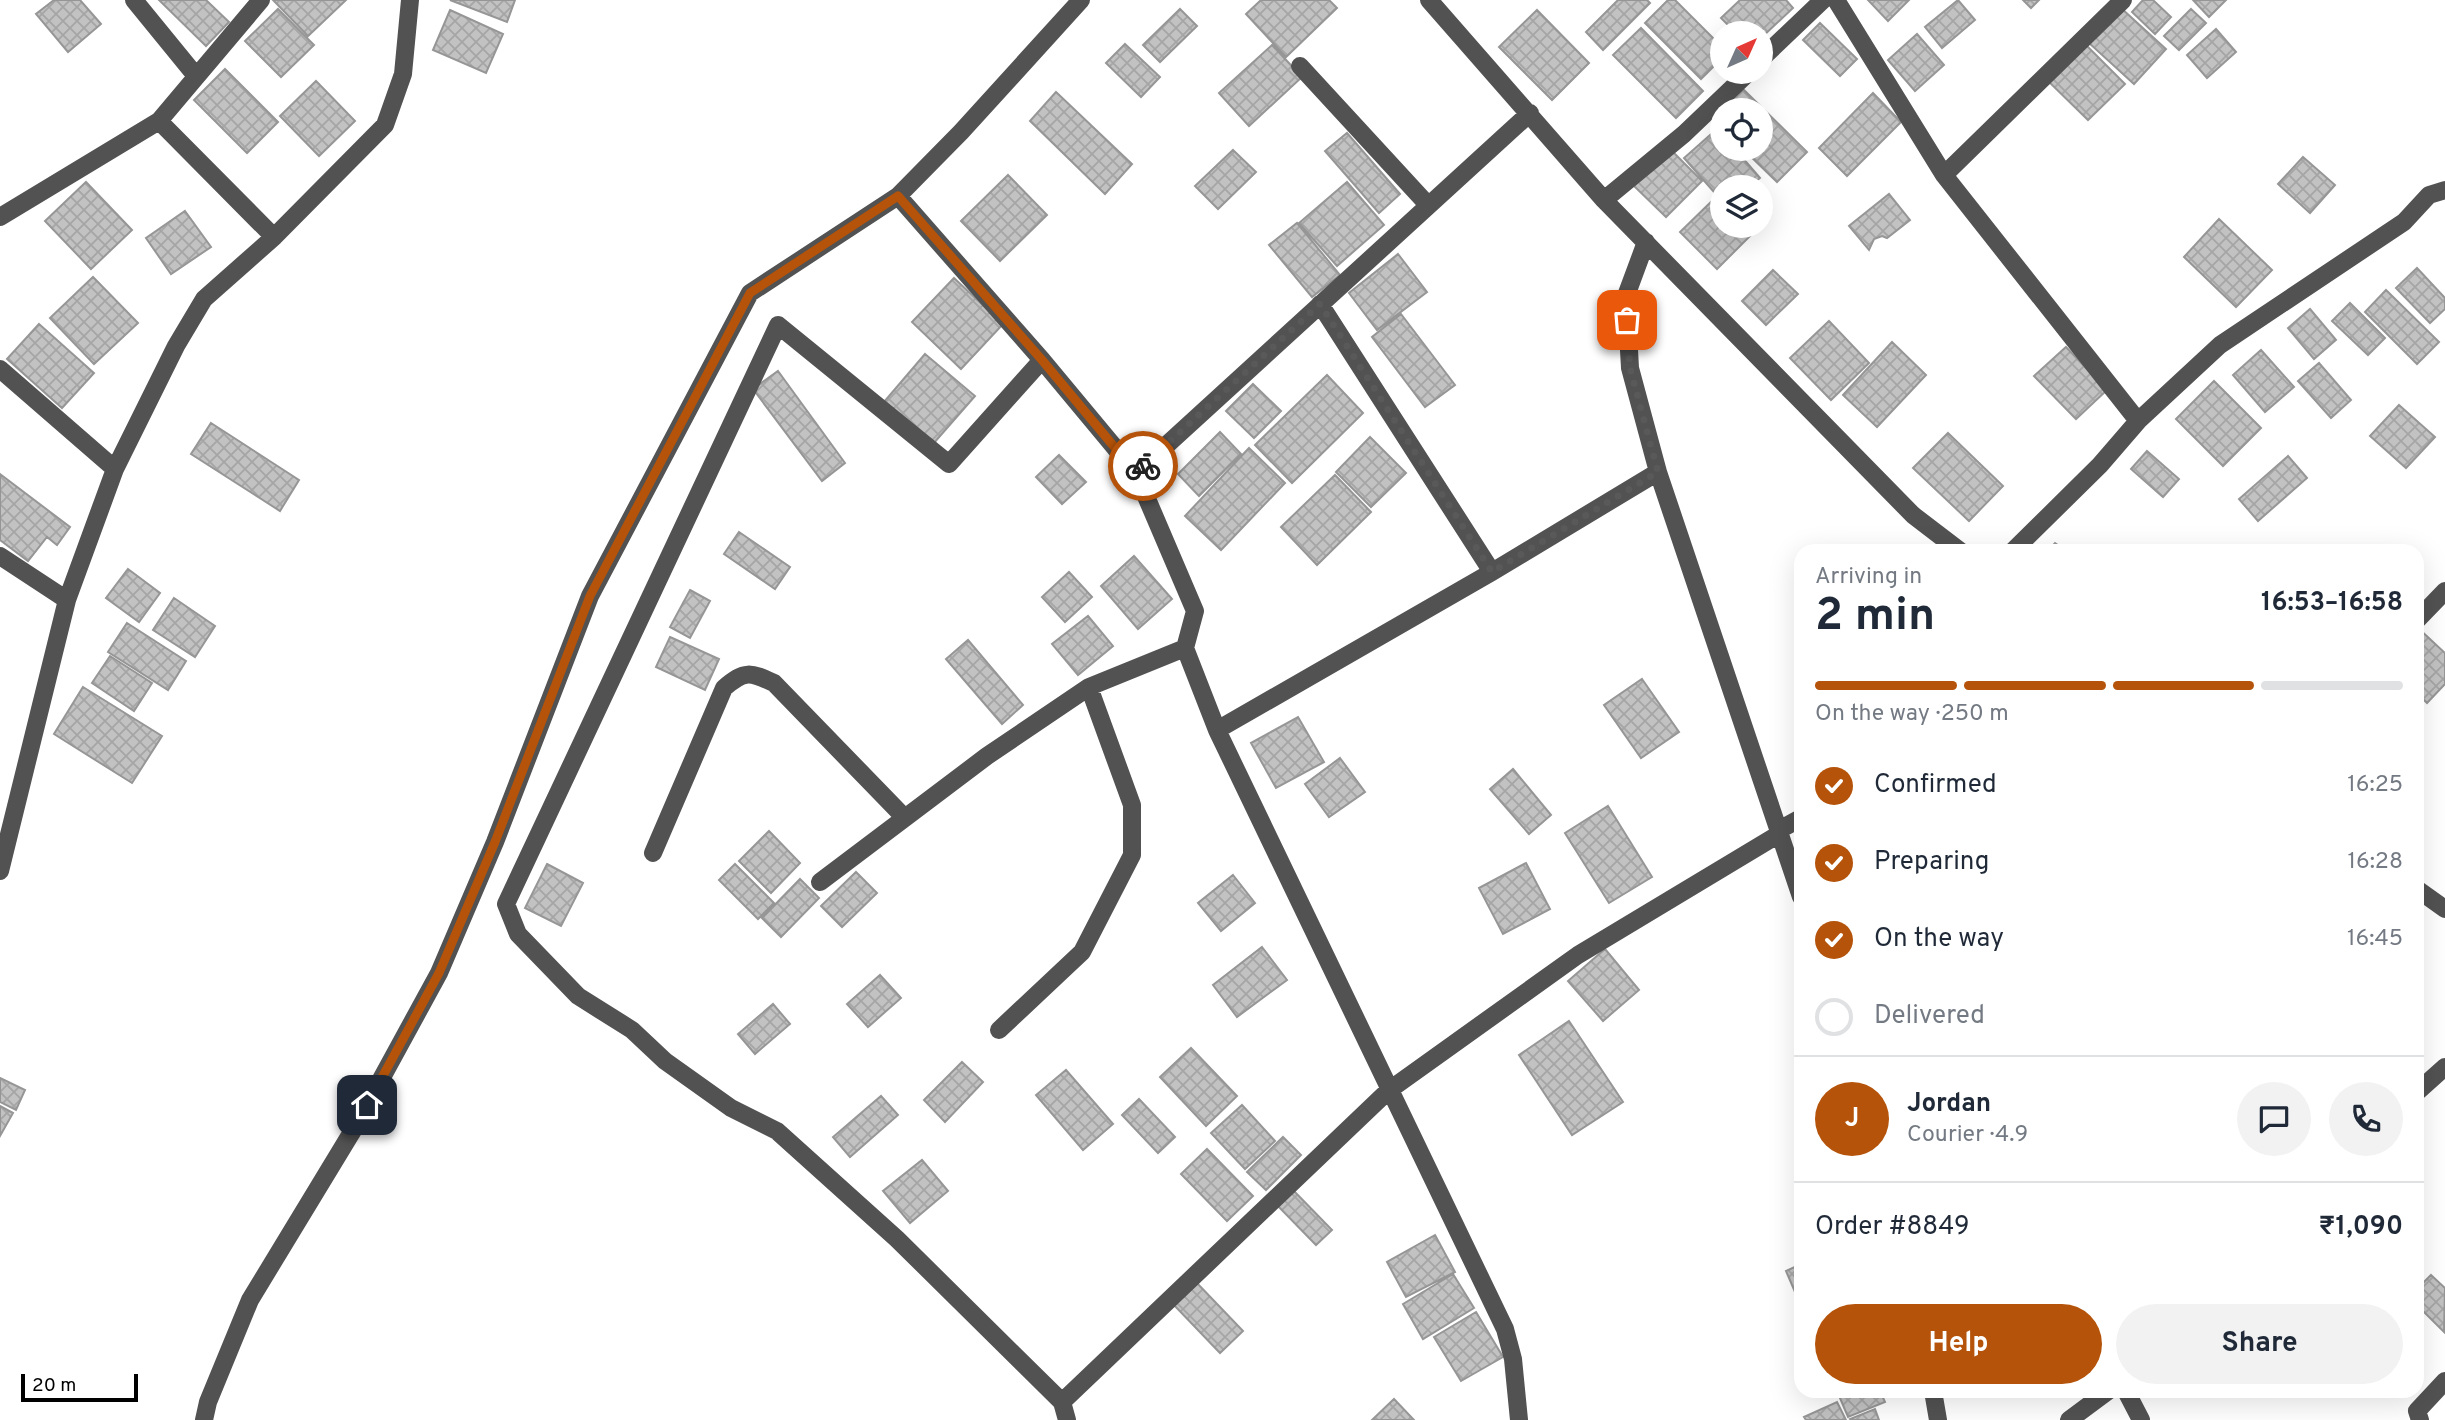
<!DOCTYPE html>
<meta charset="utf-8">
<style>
:root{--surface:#fff;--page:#f2f2f3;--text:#1f2937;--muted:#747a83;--line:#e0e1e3;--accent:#b45309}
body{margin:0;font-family:Overpass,sans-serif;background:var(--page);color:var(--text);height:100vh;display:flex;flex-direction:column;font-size:26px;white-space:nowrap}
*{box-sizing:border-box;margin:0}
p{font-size:23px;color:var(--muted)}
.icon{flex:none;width:38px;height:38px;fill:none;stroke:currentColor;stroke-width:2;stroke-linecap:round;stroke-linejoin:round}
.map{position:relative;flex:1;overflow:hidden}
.side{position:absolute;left:1794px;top:544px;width:630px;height:854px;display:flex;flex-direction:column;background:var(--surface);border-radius:21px;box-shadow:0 7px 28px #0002}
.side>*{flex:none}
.needle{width:46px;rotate:45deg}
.tools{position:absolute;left:1710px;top:21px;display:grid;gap:14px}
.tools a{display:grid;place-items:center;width:63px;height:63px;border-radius:50%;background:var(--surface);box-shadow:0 7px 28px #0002;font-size:35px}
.scale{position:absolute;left:21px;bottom:18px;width:117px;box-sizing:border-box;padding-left:7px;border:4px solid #000;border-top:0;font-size:19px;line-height:24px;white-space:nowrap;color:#000;-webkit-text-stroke:5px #fff;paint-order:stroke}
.pin{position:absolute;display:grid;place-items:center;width:60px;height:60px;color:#fff;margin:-30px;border-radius:14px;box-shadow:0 4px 10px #0006}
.courier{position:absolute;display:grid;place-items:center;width:70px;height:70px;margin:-35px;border:5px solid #b45309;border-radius:50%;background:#fff;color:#222;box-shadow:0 2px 9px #0007}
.overview em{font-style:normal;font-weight:700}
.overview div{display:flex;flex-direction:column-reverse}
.overview{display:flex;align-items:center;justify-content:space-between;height:119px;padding:0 21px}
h1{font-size:46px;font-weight:700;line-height:52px}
.bar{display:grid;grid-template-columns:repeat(4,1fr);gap:10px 7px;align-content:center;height:84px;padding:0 21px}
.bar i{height:9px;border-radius:5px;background:var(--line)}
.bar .on{background:var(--accent)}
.bar p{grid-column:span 4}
.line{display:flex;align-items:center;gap:18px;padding:0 21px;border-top:2px solid var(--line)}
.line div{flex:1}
.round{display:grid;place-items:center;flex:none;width:74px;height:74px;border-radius:37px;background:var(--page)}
ol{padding:0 21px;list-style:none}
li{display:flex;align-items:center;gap:21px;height:77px}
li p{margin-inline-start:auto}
li .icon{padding:7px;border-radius:50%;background:var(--accent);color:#fff;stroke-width:4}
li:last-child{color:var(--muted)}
li i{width:38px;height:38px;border:4px solid var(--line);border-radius:50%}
.button{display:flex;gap:14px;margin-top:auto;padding:14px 21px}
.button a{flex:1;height:80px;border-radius:42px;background:var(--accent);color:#fff;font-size:28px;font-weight:700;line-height:80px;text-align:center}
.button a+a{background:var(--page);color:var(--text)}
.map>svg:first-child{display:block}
.building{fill:url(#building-cross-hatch);stroke:#969696;stroke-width:2}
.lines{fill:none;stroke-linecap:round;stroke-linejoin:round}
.minor{stroke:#525252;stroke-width:18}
.done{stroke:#595959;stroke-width:7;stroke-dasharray:0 12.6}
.route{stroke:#b45309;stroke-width:9}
</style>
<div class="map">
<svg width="2445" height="1420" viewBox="0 0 2445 1420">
<defs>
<pattern id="building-cross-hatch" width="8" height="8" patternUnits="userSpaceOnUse" patternTransform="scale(1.75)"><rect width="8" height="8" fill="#c2c2c2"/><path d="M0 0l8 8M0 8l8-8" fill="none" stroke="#a5a5a5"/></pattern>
</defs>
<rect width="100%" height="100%" fill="#fff"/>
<!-- building -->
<path class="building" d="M54 0H80L101 24 68 52 36 14Z
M159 0H206L229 22 206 46Z
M273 0H346L308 36Z
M450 0H515L507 22Z
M1261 0H1329L1337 8 1286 57 1246 14Z
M1618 0H1647L1650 3 1603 50 1586 32Z
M1668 0H1675L1722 47V58L1701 79 1645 23Z
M1740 0H1786L1793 8 1760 39V33H1736L1721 18Z
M1868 0H1909L1888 21Z
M1958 0 1975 20 1942 48 1925 27Z
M2023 0H2039L2031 8Z
M2143 0H2153L2171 17 2155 34 2132 12Z
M2193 0H2226L2209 17Z
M2121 8 2166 49 2134 84 2089 43Z
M278 9 314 45 281 77 245 41Z
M1180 9 1197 26 1160 62 1143 45Z
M2191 9 2206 23 2179 50 2164 36Z
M450 10 503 34 486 73 433 50Z
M1537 10 1589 63 1552 100 1499 47Z
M1820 23 1857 59 1840 76 1803 40Z
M1641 28 1703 91 1676 118 1613 55Z
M2216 29 2236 52 2207 78 2187 55Z
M1917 34 1944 65 1915 91 1888 60Z
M2082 41 2125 84 2088 120 2045 78Z
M1125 44 1160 77 1141 97 1106 63Z
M1272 45 1302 77 1249 126 1219 93Z
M225 69 278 122 247 153 194 100Z
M316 81 355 121 319 156 280 116Z
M1743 89 1807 152 1777 182 1743 149H1760V110H1722V128L1713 119Z
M1056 92 1132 164 1105 194 1030 121Z
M1873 93 1901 122 1847 176 1819 148Z
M1718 128 1722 133V149H1735L1760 178 1749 187H1722V201L1684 158Z
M1347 133 1400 194 1379 213 1325 151Z
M1669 148 1702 181 1666 217 1633 185Z
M1233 150 1256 172 1218 209 1195 186Z
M2303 157 2335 185 2310 213 2278 184Z
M1008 175 1047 215 1000 261 961 221Z
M86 182 132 230 91 269 45 221Z
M1347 182 1384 225 1337 266 1299 223Z
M1889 194 1910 220 1887 238 1882 236 1874 239 1869 250 1849 226Z
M1713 200 1722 209V226H1739L1750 236 1717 269 1680 232Z
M185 211 211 247 171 274 146 238Z
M2219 219 2272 270 2236 307 2184 257Z
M1297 223 1340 275 1312 297 1269 245Z
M1398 254 1427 292 1377 330 1349 293Z
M2417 268 2445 298V309L2430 323 2396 288Z
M1773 270 1798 294 1766 325 1742 301Z
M93 277 138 323 94 364 50 318Z
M954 278 1003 324 961 369 912 322Z
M2386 290 2439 342 2417 364 2365 312Z
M2350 303 2385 338 2368 355 2332 321Z
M2310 309 2336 340 2314 359 2288 328Z
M1401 314 1455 385 1425 407 1372 337Z
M1829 321 1869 363 1831 400 1790 358Z
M39 324 94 373 62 408 7 359Z
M1892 342 1926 375 1877 427 1843 395Z
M2066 347 2107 390 2076 419 2034 376Z
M2261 350 2294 387 2265 412 2233 375Z
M925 354 975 396 933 444 884 402Z
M2319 363 2351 400 2331 418 2298 381Z
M778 371 845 463 822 481 753 389Z
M1327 375 1363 413 1292 483 1255 445Z
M2214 381 2261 428 2223 466 2176 419Z
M1253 384 1281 411 1254 438 1226 411Z
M2399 405 2435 437 2406 468 2370 436Z
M211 423 299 480 280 511 191 454Z
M1220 432 1241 454 1199 496 1178 474Z
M1948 433 2003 486 1969 521 1913 468Z
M1370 437 1406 473 1371 507 1336 472Z
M1249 448 1285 483 1221 550 1185 516Z
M2147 451 2179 479 2163 497 2131 469Z
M1059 455 1086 482 1062 504 1036 477Z
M2288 456 2307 478 2258 521 2239 499Z
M0 474 70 527 57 545 47 537 28 561 0 540Z
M1335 475 1371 512 1317 565 1281 527Z
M739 532 790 567 775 589 724 554Z
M2055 543 2066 551H2048Z
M1134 556 1172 599 1138 629 1101 586Z
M128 569 160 593 139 622 106 598Z
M1069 572 1092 597 1065 622 1042 597Z
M690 590 710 601 690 638 670 627Z
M174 598 215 626 195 657 153 630Z
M1088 616 1113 646 1078 675 1052 644Z
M127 623 186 661 168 690 108 652Z
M2417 627 2445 653V684L2427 703 2417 693Z
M670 637 719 659 705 690 656 667Z
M968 640 1023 705 1002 724 946 659Z
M110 656 152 683 134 711 92 683Z
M1642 679 1679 732 1641 758 1604 705Z
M83 687 162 736 132 783 54 734Z
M1298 717 1324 762 1276 788 1251 743Z
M1340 758 1365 792 1329 817 1305 784Z
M1513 769 1551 815 1529 834 1490 789Z
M1608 806 1652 877 1609 903 1565 833Z
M769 831 800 863 771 893 739 861Z
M1526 863 1550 909 1503 934 1479 888Z
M547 864 583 883 561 926 525 908Z
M735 864 774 903 758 919 719 880Z
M856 872 877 893 842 927 821 906Z
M1233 875 1255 903 1221 931 1198 903Z
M800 879 819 898 781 937 762 918Z
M1262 947 1287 980 1237 1017 1213 985Z
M1605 949 1639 990 1603 1021 1568 981Z
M880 975 901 998 868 1027 847 1004Z
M773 1004 790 1024 755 1054 738 1034Z
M1569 1021 1623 1102 1572 1135 1519 1055Z
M1191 1048 1237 1096 1206 1126 1160 1077Z
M962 1062 983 1082 945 1122 924 1100Z
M1066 1070 1113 1124 1083 1150 1036 1095Z
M0 1078 25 1090 16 1110 0 1102Z
M881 1096 898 1115 850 1157 833 1137Z
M1139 1099 1175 1137 1158 1153 1122 1115Z
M1242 1105 1275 1141 1245 1169 1211 1133Z
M0 1106 13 1113 0 1136Z
M1283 1137 1301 1155 1266 1190 1247 1172Z
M1207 1149 1253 1196 1227 1221 1181 1174Z
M922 1160 948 1191 910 1223 883 1191Z
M1291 1188 1332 1230 1316 1245 1275 1203Z
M1435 1235 1455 1272 1406 1297 1387 1262Z
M1801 1264V1306L1786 1271Z
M1453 1274 1474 1308 1423 1339 1403 1304Z
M2431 1275 2445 1288 2444 1332 2417 1305V1289Z
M1195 1281 1243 1331 1220 1353 1172 1303Z
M1476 1312 1503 1357 1461 1381 1434 1337Z
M1837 1391H1880L1885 1402 1848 1417Z
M1394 1399 1414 1420H1372Z
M1837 1402 1846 1420H1806L1804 1417Z
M1875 1409 1879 1420H1851L1850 1419Z"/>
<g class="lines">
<!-- minor -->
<path class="minor" d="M134 0 196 76
M1429 0 1604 200 1913 515 1960 551
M1836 0 1944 175 2138 421 2220 345 2404 222 2429 195 2445 190
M1760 60 1823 0
M1300 66 1428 205
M159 121 274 237
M1944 175 2123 0
M898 196 1042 360
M1604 200 1684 134 1749 72
M0 217 159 121 261 0
M1646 242 1626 296 1630 368 1658 472 1801 897
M1320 304 1492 572
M0 369 115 469
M2013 551 2100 465 2138 421
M0 556 67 600
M2417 620 2445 591
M1217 730 1492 572 1658 472
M1779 830 1801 818
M653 853 724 688C745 670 750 672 774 683L905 818
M0 871 67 600 115 469 176 346 204 299 274 237 385 125 403 74 410 0
M820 882 987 756 1089 687
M2417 889 2445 909
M999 1030 1082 952 1132 855V805L1089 687 1185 648
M2417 1092 2445 1067
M1933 1391 1938 1420
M2126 1391 2141 1420
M1062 1402 1388 1091 1578 955 1781 833
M204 1420 208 1402 250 1300 355 1127 439 973 495 842 590 596 750 293 898 196 961 132 1081 0
M1067 1420 1062 1402 897 1239 777 1131 731 1108 665 1061 632 1030 578 996 518 934 506 904 778 325 949 464 1042 360 1136 473
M1519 1420 1513 1359 1505 1329 1217 730 1185 648 1195 611 1136 473 1530 113
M2069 1420 2108 1391
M2420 1420 2417 1411 2445 1381"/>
</g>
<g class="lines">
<!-- done -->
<path class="done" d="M1143 466 1320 304 1492 572 1658 472 1630 368 1627 320"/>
<!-- route -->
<path class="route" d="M367 1105 439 973 495 842 590 596 750 293 898 196 1042 360 1136 473 1143 466"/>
</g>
</svg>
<div class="tools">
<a><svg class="needle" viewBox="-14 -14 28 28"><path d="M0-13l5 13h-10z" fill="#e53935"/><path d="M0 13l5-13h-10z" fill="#747a83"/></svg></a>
<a><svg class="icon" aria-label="locate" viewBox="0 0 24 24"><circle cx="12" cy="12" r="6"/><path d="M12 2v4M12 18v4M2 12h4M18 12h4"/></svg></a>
<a><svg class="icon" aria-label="layers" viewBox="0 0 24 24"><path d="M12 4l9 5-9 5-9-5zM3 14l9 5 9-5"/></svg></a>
</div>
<div class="scale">20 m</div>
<div class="pin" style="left:1627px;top:320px;background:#ea580c"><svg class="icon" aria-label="bag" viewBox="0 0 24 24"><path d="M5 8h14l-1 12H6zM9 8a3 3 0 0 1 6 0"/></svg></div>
<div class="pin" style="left:367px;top:1105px;background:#1f2937"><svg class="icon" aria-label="home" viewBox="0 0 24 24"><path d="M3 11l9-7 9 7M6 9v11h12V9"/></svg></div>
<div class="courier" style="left:1143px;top:466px"><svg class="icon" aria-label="bike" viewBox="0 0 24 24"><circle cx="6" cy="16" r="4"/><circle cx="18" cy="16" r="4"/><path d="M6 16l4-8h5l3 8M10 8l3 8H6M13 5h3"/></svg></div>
<section class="side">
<div class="overview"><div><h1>2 min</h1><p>Arriving in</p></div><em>16:53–16:58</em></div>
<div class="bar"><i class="on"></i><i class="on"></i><i class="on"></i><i></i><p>On the way · 250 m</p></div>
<ol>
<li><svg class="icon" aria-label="check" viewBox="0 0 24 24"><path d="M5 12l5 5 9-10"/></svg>Confirmed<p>16:25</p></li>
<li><svg class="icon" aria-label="check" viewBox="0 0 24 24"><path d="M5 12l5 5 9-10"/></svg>Preparing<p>16:28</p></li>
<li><svg class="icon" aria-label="check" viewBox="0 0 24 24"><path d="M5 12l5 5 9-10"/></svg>On the way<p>16:45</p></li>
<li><i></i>Delivered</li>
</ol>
<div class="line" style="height:126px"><b class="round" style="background:var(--accent);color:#fff">J</b><div><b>Jordan</b><p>Courier · 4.9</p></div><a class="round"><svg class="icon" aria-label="chat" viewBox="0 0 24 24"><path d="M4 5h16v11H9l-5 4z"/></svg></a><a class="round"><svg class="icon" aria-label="phone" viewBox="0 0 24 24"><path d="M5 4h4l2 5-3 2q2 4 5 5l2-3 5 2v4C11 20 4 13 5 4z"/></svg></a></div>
<div class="line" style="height:91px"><div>Order #8849</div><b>₹1,090</b></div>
<div class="button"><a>Help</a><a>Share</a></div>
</section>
</div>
